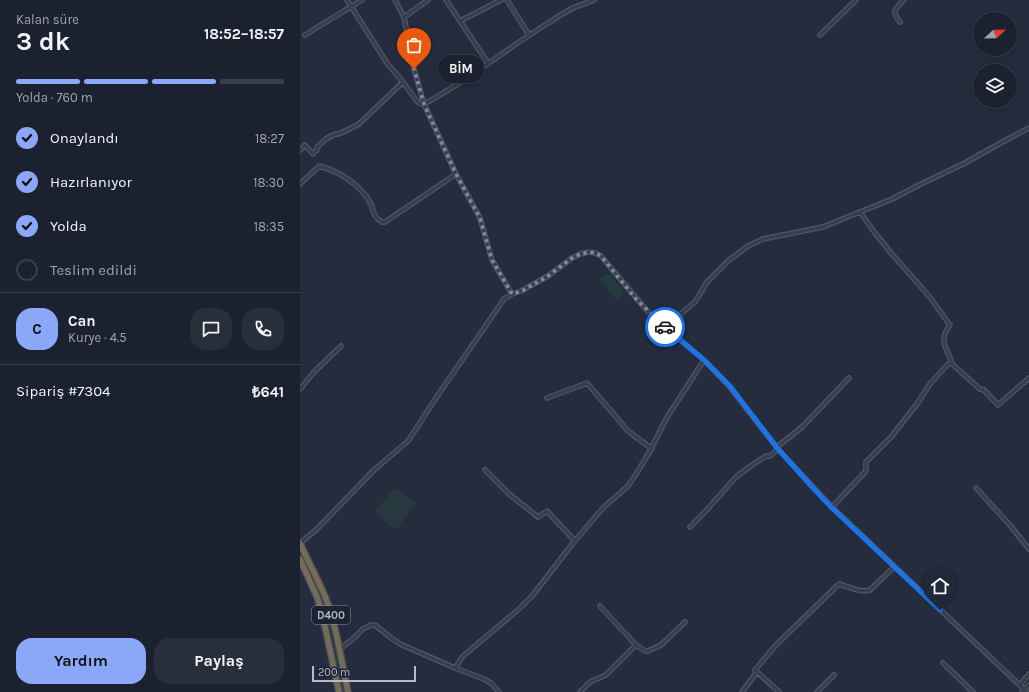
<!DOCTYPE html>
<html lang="tr">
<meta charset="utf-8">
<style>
:root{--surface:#1b212e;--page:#282e3a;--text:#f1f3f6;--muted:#a0a3aa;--line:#393e4a;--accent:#8aa7f8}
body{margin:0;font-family:Karla,sans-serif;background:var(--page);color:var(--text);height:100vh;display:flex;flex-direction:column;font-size:15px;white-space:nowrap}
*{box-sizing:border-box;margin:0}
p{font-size:13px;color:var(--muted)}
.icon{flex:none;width:22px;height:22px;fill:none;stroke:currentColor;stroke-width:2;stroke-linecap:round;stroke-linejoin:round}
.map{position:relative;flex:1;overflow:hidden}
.sheet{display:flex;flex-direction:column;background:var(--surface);width:300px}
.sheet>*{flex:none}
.needle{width:26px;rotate:68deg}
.fabs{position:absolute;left:673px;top:12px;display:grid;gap:8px}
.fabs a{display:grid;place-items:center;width:44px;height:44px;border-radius:50%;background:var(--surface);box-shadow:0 2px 10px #0003,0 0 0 1px var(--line);font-size:20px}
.scale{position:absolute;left:12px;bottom:10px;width:104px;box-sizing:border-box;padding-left:4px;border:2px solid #b4bac9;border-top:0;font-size:11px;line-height:14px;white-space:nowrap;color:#b4bac9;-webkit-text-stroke:3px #1d2333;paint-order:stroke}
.pin{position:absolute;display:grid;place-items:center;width:34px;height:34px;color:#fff;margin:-41px -17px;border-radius:50% 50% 50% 0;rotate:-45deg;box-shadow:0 0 4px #0007}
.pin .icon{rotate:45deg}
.courier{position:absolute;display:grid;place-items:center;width:40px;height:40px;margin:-20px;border:3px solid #1a73e8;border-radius:50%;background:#fff;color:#222;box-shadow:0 1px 5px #0007}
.bubble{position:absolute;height:28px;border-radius:14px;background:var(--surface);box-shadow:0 2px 10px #0003,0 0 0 1px var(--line);font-size:13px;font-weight:700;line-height:28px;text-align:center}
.headline em{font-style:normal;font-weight:700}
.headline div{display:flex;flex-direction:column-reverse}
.headline{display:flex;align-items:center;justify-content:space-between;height:68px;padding:0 16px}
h1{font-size:26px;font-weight:700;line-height:30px}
.bar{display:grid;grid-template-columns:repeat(4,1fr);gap:6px 4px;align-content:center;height:48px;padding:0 16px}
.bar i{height:5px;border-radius:3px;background:var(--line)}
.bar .current{background:var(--accent)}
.bar p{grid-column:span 4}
.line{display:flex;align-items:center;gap:10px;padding:0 16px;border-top:1px solid var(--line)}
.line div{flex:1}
.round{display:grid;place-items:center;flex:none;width:42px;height:42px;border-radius:16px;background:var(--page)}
ol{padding:0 16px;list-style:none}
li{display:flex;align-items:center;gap:12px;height:44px}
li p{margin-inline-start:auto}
li .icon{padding:4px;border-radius:50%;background:var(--accent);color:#111;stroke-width:4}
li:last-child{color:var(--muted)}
li i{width:22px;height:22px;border:2px solid var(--line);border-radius:50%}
.action{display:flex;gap:8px;margin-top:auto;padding:8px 16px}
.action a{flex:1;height:46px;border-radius:16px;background:var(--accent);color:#111;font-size:16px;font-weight:700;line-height:46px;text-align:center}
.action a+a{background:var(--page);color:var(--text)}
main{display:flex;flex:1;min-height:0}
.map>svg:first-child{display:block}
.green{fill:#26393f}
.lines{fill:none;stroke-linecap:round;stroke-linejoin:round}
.minor-casing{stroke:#565c6c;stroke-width:5.5}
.highway-casing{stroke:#434959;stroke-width:8}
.minor{stroke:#383e4e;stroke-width:3.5}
.highway{stroke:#746c55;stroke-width:5.5}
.done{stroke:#828898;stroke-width:4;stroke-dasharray:0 7.2}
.route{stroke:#1a73e8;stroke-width:5}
.labels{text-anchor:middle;stroke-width:3;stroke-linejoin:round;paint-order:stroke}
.shield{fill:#1d2333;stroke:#878d9c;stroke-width:1}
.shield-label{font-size:11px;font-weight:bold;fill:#b4bac9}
</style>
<main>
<section class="sheet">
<div class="headline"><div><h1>3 dk</h1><p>Kalan süre</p></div><em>18:52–18:57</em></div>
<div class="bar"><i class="current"></i><i class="current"></i><i class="current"></i><i></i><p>Yolda · 760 m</p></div>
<ol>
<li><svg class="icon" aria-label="check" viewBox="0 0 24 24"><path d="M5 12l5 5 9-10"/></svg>Onaylandı<p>18:27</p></li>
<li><svg class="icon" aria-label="check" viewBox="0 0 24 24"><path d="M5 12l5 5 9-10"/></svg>Hazırlanıyor<p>18:30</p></li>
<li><svg class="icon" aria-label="check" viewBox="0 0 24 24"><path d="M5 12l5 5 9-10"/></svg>Yolda<p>18:35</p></li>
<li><i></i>Teslim edildi</li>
</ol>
<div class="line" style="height:72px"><b class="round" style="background:var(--accent);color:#111">C</b><div><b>Can</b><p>Kurye · 4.5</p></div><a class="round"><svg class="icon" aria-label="chat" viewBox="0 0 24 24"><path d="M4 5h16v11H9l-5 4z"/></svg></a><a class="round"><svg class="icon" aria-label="phone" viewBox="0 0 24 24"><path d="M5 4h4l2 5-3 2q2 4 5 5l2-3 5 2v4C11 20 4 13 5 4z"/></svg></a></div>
<div class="line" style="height:52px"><div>Sipariş #7304</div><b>₺641</b></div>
<div class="action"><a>Yardım</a><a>Paylaş</a></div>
</section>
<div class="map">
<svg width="729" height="692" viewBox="0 0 729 692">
<rect width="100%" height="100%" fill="#242c3e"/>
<!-- green -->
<path class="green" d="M308 272 325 293 316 300 299 279Z
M95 488 117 503 96 530 74 512Z
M6 560C13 576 21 592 26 608 35 636 39 664 45 692H42L29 633 4 561Z"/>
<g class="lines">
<!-- minor casing -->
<g class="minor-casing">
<path id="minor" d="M47 0 87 63 103 82 116 100 119 103 124 104C168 81 207 48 250 22 257 17 264 13 271 9 278 5 286 4 294 0
M95 0 104 17 114 69 124 104 156 174 180 218 192 260 212 294
M146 0 188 63
M207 0 229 35
M104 17 128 0
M160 21 201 0
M600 22C591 11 595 9 604 0
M5 35 62 0
M520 35 556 0
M0 150 5 145 13 154 17 150V147L26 139 33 135 41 133 59 124 103 82
M0 184 19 166C39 171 61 185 71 204 74 212 73 217 82 222H85L156 174
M560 212 575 233 591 253 629 296 650 325C637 343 648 347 652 364
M365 327 395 302 407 282 428 261 448 246 463 239 523 227 592 199 621 184 663 164 706 140 729 128
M0 389 14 372 41 346
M247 398 287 383 328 431 352 449
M477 447 502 427 549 378
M185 470 209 494 238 517 247 511 275 541
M676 488 709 524 729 549
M532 507 566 471V462L591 437 617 404 630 384 648 364H652L680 389 684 390 698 405 729 378
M390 527 404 513 435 478 449 467 466 456H470L478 449
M0 543 16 530 74 470 108 441 138 395 204 299 212 294 221 291 248 276 272 258 280 254 289 252 295 253 301 256 337 299 350 314 365 327 404 360 429 386 478 449 532 507 727 692
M300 606 336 645 345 651H348L361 645 385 622
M40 649 53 639 63 629 71 625H75L90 637 100 644 155 668 184 679 191 683 199 692
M643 663 673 692
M155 668 163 656 219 609 233 595 273 543 304 507 327 487 335 476 350 451 366 419 404 360
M720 685 729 674
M280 692 290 682 306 675 336 645
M442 692 457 672
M479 692 455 670 476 645 539 584C549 587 560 593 570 590L594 567
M517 692 534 675
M722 692 729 685"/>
</g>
<!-- highway casing -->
<g class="highway-casing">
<path id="highway" d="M0 543C8 561 17 578 25 596 37 627 41 660 48 692
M0 559 17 597 22 613 39 692"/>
</g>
<!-- minor -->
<use href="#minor" class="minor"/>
<!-- highway -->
<use href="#highway" class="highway"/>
</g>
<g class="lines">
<!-- done -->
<path class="done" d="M114 69 124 104 156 174 180 218 192 260 212 294 222 291 248 276 272 258 280 254 289 252 296 253 301 256 309 266 336 299 365 327"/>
<!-- route -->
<path class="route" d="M365 327 404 360 430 386 478 449 513 488 532 508 640 610"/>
</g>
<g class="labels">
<!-- shield labels -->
<rect class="shield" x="12" y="606" width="38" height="18" rx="3"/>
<g class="shield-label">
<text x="31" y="619">D400</text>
</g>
</g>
</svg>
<div class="fabs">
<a><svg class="needle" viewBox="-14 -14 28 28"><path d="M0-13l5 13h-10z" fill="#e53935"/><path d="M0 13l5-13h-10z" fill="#a0a3aa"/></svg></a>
<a><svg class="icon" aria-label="layers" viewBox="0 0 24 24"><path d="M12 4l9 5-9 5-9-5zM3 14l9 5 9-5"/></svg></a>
</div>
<div class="scale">200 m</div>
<div class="pin" style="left:114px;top:69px;background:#ea580c"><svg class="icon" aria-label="bag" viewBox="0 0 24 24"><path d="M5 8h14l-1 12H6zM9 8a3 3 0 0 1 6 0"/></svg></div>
<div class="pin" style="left:640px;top:610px;background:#1f2937"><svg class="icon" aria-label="home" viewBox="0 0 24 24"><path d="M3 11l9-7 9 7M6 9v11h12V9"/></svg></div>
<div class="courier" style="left:365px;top:327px"><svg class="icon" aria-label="car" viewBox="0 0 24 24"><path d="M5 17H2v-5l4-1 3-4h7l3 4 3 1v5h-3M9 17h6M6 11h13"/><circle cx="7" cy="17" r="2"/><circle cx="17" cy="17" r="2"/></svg></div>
<div class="bubble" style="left:138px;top:55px;width:46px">BİM</div>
</div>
</main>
